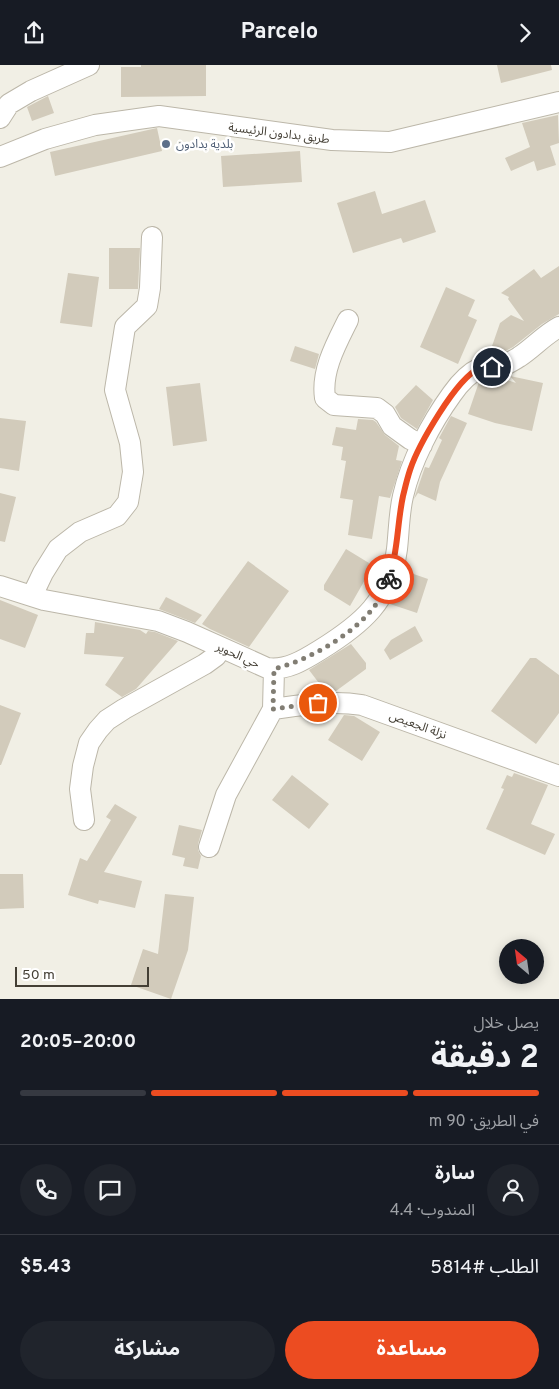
<!DOCTYPE html>
<html lang="ar">
<meta charset="utf-8">
<style>
:root{--surface:#171b24;--page:#20242c;--text:#f1f3f6;--muted:#9ea1a6;--line:#363941;--accent:#ec4c21}
body{margin:0;font-family:Overpass,"Noto Sans Arabic",sans-serif;background:var(--page);color:var(--text);direction:rtl;height:100vh;display:flex;flex-direction:column;font-size:19px;white-space:nowrap}
*{box-sizing:border-box;margin:0}
p{font-size:16px;color:var(--muted)}
.icon{flex:none;width:28px;height:28px;fill:none;stroke:currentColor;stroke-width:2;stroke-linecap:round;stroke-linejoin:round}
.map{position:relative;height:934px;overflow:hidden;direction:ltr}
.sheet{display:flex;flex-direction:column;background:var(--surface);flex:1}
.sheet>*{flex:none}
.needle{width:32px;rotate:331deg}
.controls{position:absolute;left:499px;top:874px;display:grid;gap:10px}
.controls a{display:grid;place-items:center;width:45px;height:45px;border-radius:50%;background:var(--surface);box-shadow:0 2px 12px #0003;font-size:25px}
.scale{position:absolute;left:15px;bottom:12px;width:134px;box-sizing:border-box;padding-left:5px;border:2px solid #443f35;border-top:0;font-size:14px;line-height:18px;white-space:nowrap;color:#443f35;-webkit-text-stroke:4px #fff;paint-order:stroke}
.pin{position:absolute;display:grid;place-items:center;width:42px;height:42px;color:#fff;margin:-21px;border:2px solid #fff;border-radius:50%;box-shadow:0 1px 5px #0007}
.courier{position:absolute;display:grid;place-items:center;width:50px;height:50px;margin:-25px;border:4px solid #ec4c21;border-radius:50%;background:#fff;color:#222;box-shadow:0 1px 6px #0007}
.summary em{font-style:normal;font-weight:700}
.summary div{display:flex;flex-direction:column-reverse}
.summary{display:flex;align-items:center;justify-content:space-between;height:85px;padding:0 20px}
h1{font-size:32px;font-weight:700;line-height:38px}
.bar{display:grid;grid-template-columns:repeat(4,1fr);gap:8px 5px;align-content:center;height:60px;padding:0 20px}
.bar i{height:6px;border-radius:4px;background:var(--line)}
.bar .selected{background:var(--accent)}
.bar p{grid-column:span 4}
.line{display:flex;align-items:center;gap:12px;padding:0 20px;border-top:1px solid var(--line)}
.line div{flex:1}
.round{display:grid;place-items:center;flex:none;width:52px;height:52px;border-radius:26px;background:var(--page)}
.action{display:flex;gap:10px;margin-top:auto;padding:10px 20px}
.action a{flex:1;height:58px;border-radius:30px;background:var(--accent);color:#fff;font-size:20px;font-weight:700;line-height:58px;text-align:center}
.action a+a{background:var(--page);color:var(--text)}
header{display:flex;justify-content:space-between;align-items:center;height:65px;padding:0 20px;background:var(--surface);font-size:22px;font-weight:700}
.map>svg:first-child{display:block}
.building{fill:#d2cbbb}
.lines{fill:none;stroke-linecap:round;stroke-linejoin:round}
.street-casing{stroke:#bcb7a9;stroke-width:22}
.street{stroke:#fff;stroke-width:20}
.done{stroke:#817d73;stroke-width:5;stroke-dasharray:0 9}
.route{stroke:#ec4c21;stroke-width:6}
.service-dot{fill:#5c6f8a;stroke:#fff;stroke-width:2}
.labels{text-anchor:middle;stroke-width:5;stroke-linejoin:round;paint-order:stroke}
.street-label{font-size:12px;fill:#443f35;stroke:#fff}
.service-label{font-size:12px;fill:#4e5e75;stroke:#fff;text-anchor:start}
</style>
<header><svg class="icon" aria-label="forward" viewBox="0 0 24 24"><path d="M9 5l7 7-7 7"/></svg>Parcelo<svg class="icon" aria-label="share" viewBox="0 0 24 24"><path d="M12 15V3M7 8l5-5 5 5M5 13v7h14v-7"/></svg></header>
<div class="map">
<svg width="559" height="934" viewBox="0 0 559 934">
<rect width="100%" height="100%" fill="#f1efe5"/>
<!-- building -->
<path class="building" d="M141 0H206V31L121 32V2H141Z
M497 0H551L552 5 501 18Z
M48 31 54 48 32 56 27 42Z
M558 50 559 78 550 81 556 100 537 106 534 96 511 106 505 93 530 82 522 58Z
M157 63 162 86 55 111 50 87Z
M300 86 302 117 223 122 221 91Z
M375 126 382 149 425 135 436 167 403 178 401 173 353 188 337 138Z
M109 183H140L138 224H109Z
M559 201V249L542 259 513 282 500 289 495 290 491 284 500 258 511 250 524 256 508 234 509 232 501 228 534 204 541 213Z
M68 208 99 212 92 262 60 258Z
M446 222 475 235 468 251 477 255 458 299 420 282Z
M295 281 319 289 315 304 290 296Z
M510 311 543 318 532 366 495 358 468 349 479 317 485 314 501 313 516 318Z
M200 318 207 376 173 381 166 322Z
M416 320 433 335 417 364 401 353 395 342Z
M451 351 467 358 440 417 436 436 418 428 414 434 425 402 429 403 442 375 439 373Z
M0 353 26 356 19 406 0 403Z
M358 354 373 355 376 357 385 370 399 381 396 395 402 396 390 433 379 431 372 474 348 470 353 435 340 433 346 396 341 395 343 382 332 380 336 362 356 365Z
M0 428 16 432 5 477 0 476Z
M346 484 369 498 366 513 350 541 324 525V520Z
M248 496 289 526 249 582 210 564 202 559Z
M405 506 428 514 417 548 390 539 398 523Z
M166 532 202 550 195 558 159 544Z
M0 535 38 550 25 583 0 574Z
M95 557 140 565 146 569 148 566 155 567 178 576 136 624 122 632 105 620 124 592 84 589 86 568H94Z
M415 561 423 576 390 595 384 585 391 575Z
M351 579 366 598V604L336 626H325L309 605Z
M530 593H536L559 610V648L536 679 491 646Z
M0 640 21 648 1 700H0Z
M344 650 354 651 380 667 362 696 328 675Z
M514 708 548 720 531 759 555 769 545 790 486 764 504 724 501 723 507 710 512 712Z
M292 710 329 739 309 764 272 735Z
M115 739 137 752 104 807 142 816 135 843 99 835 98 839 68 830 80 793 87 796 111 755 106 752Z
M179 760 202 765 198 779V785L201 791 198 804 183 801 185 793 172 790Z
M0 809H23L24 843 0 844Z
M165 829 194 832 188 885 171 934 131 920 143 884 158 889Z"/>
<g class="lines">
<!-- street casing -->
<g class="street-casing">
<path id="street" d="M0 53 9 39 31 26 89 0
M0 92 45 74 95 60 159 51 332 75 390 77 559 37
M348 255C336 279 321 306 325 333L334 340 377 343 385 349 392 361 410 374 422 380
M0 521 44 535 158 556 187 567 267 603C286 606 304 595 320 585 362 559 390 536 397 484 399 466 399 448 403 431 411 396 431 358 452 329 459 319 469 308 480 303 487 300 495 303 502 301 508 299 514 295 519 292 533 283 544 270 559 262
M32 531 43 508 58 484 80 467 117 451 128 437 133 407 130 378 115 325 125 262 147 241 150 223 152 172
M273 644C303 640 332 635 362 640L559 711
M84 755 80 724 83 701 89 678 98 665 107 655 124 644 205 599 216 591 221 583
M209 782 226 730 273 644 274 604"/>
</g>
<!-- street -->
<use href="#street" class="street"/>
</g>
<g class="lines">
<!-- done -->
<path class="done" d="M318 638 273 644 274 604C316 593 376 558 389 514"/>
<!-- route -->
<path class="route" d="M389 514C398 487 397 459 403 431 405 423 407 414 410 405 418 381 456 313 480 303 483 302 488 302 492 302"/>
</g>
<!-- markers -->
<circle class="service-dot" cx="166" cy="79" r="5"/>
<g class="labels">
<!-- street labels -->
<g class="street-label">
<text transform="translate(279 68) rotate(7)" y="4">طريق بدادون الرئيسية</text>
<text transform="translate(238 590) rotate(24)" y="4">حي الحوير</text>
<text transform="translate(418 660) rotate(20)" y="4">نزلة الجعيص</text>
</g>
<!-- service labels -->
<g class="service-label">
<text x="176" y="83">بلدية بدادون</text>
</g>
</g>
</svg>
<div class="controls">
<a><svg class="needle" viewBox="-14 -14 28 28"><path d="M0-13l5 13h-10z" fill="#e53935"/><path d="M0 13l5-13h-10z" fill="#9ea1a6"/></svg></a>
</div>
<div class="scale">50 m</div>
<div class="pin" style="left:318px;top:638px;background:#ea580c"><svg class="icon" aria-label="bag" viewBox="0 0 24 24"><path d="M5 8h14l-1 12H6zM9 8a3 3 0 0 1 6 0"/></svg></div>
<div class="pin" style="left:492px;top:302px;background:#1f2937"><svg class="icon" aria-label="home" viewBox="0 0 24 24"><path d="M3 11l9-7 9 7M6 9v11h12V9"/></svg></div>
<div class="courier" style="left:389px;top:514px"><svg class="icon" aria-label="bike" viewBox="0 0 24 24"><circle cx="6" cy="16" r="4"/><circle cx="18" cy="16" r="4"/><path d="M6 16l4-8h5l3 8M10 8l3 8H6M13 5h3"/></svg></div>
</div>
<section class="sheet">
<div class="summary"><div><h1>2 دقيقة</h1><p>يصل خلال</p></div><em>20:00–20:05</em></div>
<div class="bar"><i class="selected"></i><i class="selected"></i><i class="selected"></i><i></i><p>في الطريق · 90 m</p></div>
<div class="line" style="height:90px"><a class="round"><svg class="icon" aria-label="person" viewBox="0 0 24 24"><circle cx="12" cy="8" r="4"/><path d="M4 21q1-7 8-7t8 7"/></svg></a><div><b>سارة</b><p>المندوب · 4.4</p></div><a class="round"><svg class="icon" aria-label="chat" viewBox="0 0 24 24"><path d="M4 5h16v11H9l-5 4z"/></svg></a><a class="round"><svg class="icon" aria-label="phone" viewBox="0 0 24 24"><path d="M5 4h4l2 5-3 2q2 4 5 5l2-3 5 2v4C11 20 4 13 5 4z"/></svg></a></div>
<div class="line" style="height:65px"><div>الطلب #5814</div><b>$5.43</b></div>
<div class="action"><a>مساعدة</a><a>مشاركة</a></div>
</section>
